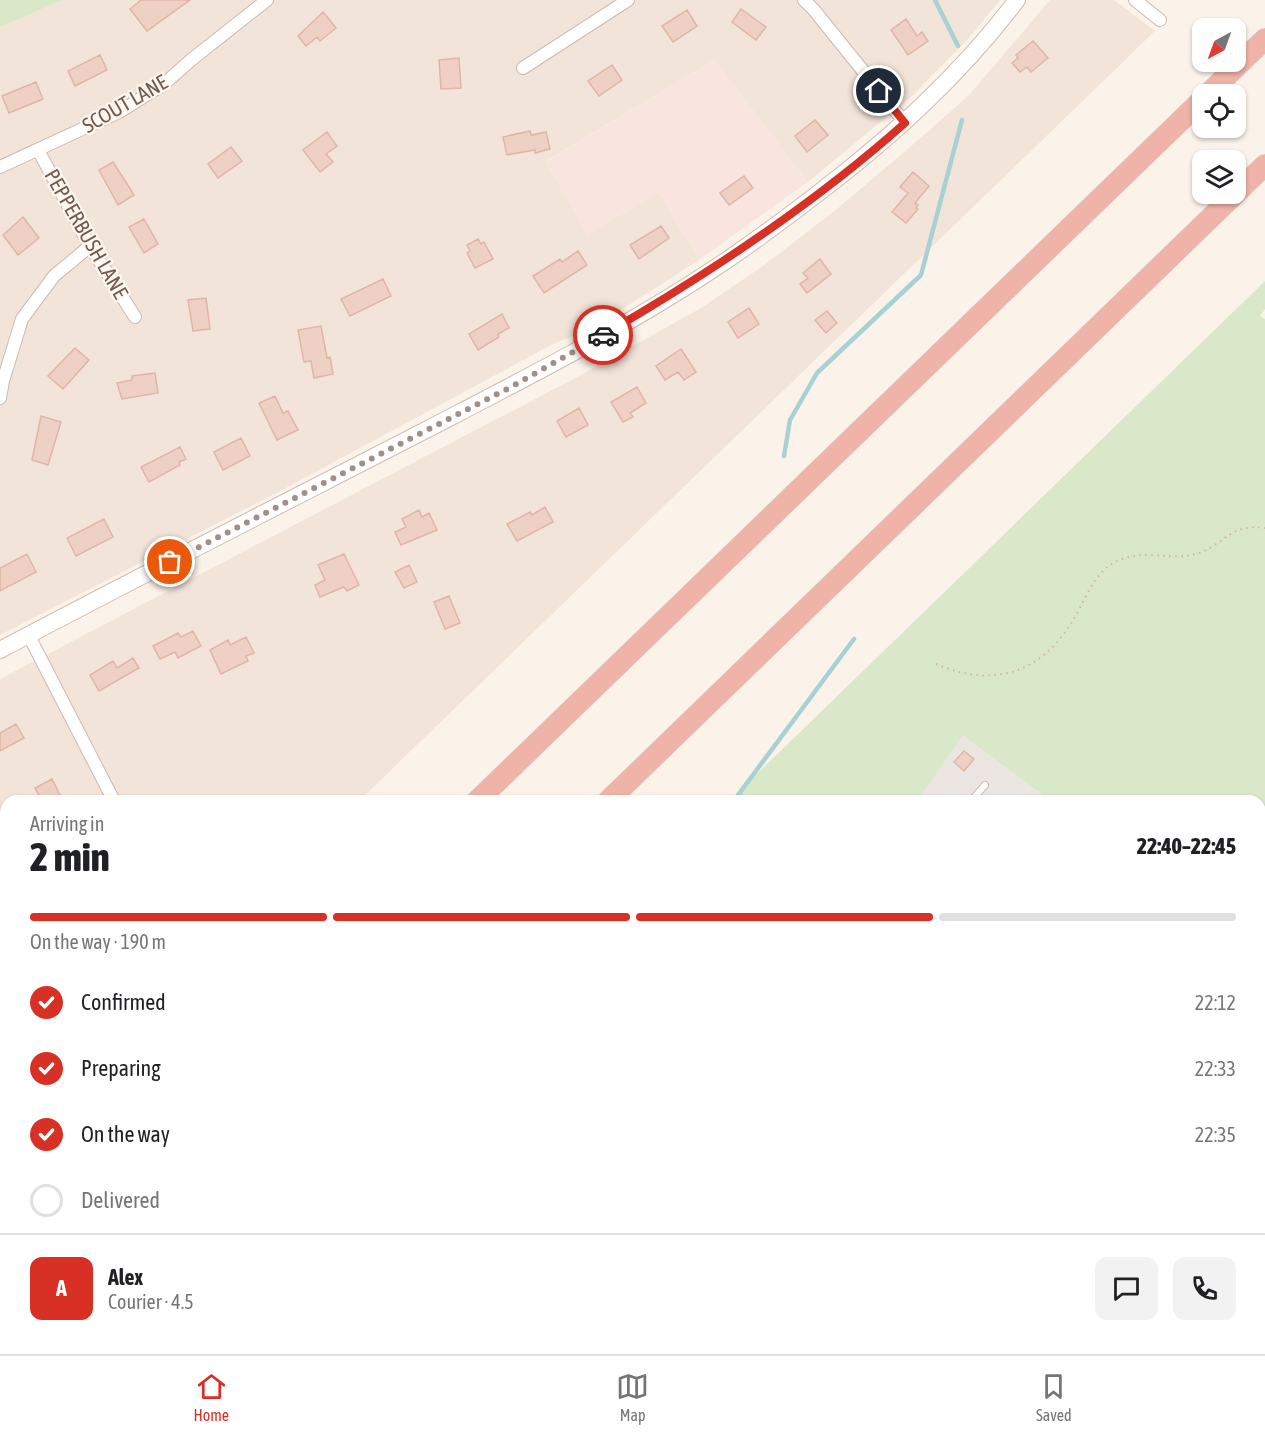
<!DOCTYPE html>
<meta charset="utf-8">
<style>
:root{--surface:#fff;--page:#f2f2f2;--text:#202124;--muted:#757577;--line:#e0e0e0;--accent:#d93025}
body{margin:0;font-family:"Asap Condensed",sans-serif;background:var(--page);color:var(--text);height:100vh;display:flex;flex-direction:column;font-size:22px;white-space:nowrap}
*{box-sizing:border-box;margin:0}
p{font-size:20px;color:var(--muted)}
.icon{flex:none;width:33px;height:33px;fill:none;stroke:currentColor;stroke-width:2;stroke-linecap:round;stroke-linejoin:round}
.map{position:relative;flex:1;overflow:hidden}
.sheet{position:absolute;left:0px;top:795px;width:1266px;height:560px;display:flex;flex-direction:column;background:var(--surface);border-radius:18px 18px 0 0;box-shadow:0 2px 4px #0004}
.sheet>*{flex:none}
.needle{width:39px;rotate:221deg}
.controls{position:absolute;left:1192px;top:18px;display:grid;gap:12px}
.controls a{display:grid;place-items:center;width:54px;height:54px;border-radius:12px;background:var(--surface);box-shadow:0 2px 4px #0004;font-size:30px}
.pin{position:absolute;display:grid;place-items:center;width:51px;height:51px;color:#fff;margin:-26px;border:3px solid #fff;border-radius:50%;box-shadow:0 2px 6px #0007}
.courier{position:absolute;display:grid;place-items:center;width:60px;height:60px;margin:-30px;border:4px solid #d93025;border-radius:50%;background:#fff;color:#222;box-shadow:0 2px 8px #0007}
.head em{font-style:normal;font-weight:800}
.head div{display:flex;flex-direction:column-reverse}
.head{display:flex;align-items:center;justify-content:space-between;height:102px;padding:0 30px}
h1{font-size:39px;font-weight:800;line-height:45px}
.bar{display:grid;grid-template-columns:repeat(4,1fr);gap:9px 6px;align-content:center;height:72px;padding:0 30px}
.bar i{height:8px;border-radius:4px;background:var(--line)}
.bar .active{background:var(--accent)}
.bar p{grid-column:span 4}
.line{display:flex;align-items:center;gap:15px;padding:0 30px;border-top:2px solid var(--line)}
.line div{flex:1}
.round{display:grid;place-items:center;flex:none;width:63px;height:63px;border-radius:12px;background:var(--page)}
ol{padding:0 30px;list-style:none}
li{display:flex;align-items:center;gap:18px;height:66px}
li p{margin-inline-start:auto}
li .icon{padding:6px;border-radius:50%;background:var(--accent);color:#fff;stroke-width:4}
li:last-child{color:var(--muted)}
li i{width:33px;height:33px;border:3px solid var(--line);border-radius:50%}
.tabs{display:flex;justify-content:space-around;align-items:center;height:84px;border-top:2px solid var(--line);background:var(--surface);font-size:16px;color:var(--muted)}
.tabs a{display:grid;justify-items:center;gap:3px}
.tabs .active{color:var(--accent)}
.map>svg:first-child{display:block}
.residential{fill:#f2e4d9}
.commercial{fill:#fae4df}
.industrial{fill:#ece6e2}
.green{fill:#d8e8c9}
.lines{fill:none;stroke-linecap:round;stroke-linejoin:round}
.stream{stroke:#a7d1d4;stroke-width:4.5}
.building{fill:#eed1c4;stroke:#dfb6a6;stroke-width:1.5}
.service-casing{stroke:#ccbab0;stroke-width:8}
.minor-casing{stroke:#ccbab0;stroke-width:14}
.secondary-casing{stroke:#d1bcb1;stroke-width:18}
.motorway-casing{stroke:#d8d1ce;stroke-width:22}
.path{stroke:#d3b4a7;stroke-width:2;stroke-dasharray:1.5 4.5;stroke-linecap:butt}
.service{stroke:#fff;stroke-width:6}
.minor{stroke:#fff;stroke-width:12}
.secondary{stroke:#fff;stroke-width:16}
.motorway{stroke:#efb3a7;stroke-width:21}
.done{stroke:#a38f85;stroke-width:6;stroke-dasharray:0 10.8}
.route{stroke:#d93025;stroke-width:8}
.labels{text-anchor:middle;stroke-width:4.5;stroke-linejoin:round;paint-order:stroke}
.street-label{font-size:21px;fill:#74594f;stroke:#fef7f0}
</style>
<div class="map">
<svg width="1265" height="1354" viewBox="0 0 1265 1354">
<rect width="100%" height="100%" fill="#fbf3ea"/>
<!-- residential -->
<path class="residential" d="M59 0H1000L968 39 913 95 808 182 714 60 546 161 659 193 699 260 591 329 553 344 282 490 0 635V24Z
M1050 0H1114L1155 31 359 801H6V1142L0 1148V679L579 376 701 308 763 266 837 209 923 136 969 95Z"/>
<!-- commercial -->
<path class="commercial" d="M714 60 808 182 699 260 659 193 587 235 545 162Z"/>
<!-- industrial -->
<path class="industrial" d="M871 664 1051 801H729Z
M1265 946V1354H160L166 1348H1260V953Z"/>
<!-- green -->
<path class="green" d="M0 0H62L0 27Z
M1265 281V309L1260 316 1265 319V946L1260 953V801H1051L963 735 917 801H729Z
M438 1348H588L591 1354H435Z
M856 1349 863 1354H637L633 1349Z"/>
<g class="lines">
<!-- stream -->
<path class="stream" d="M935 0 958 46
M784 456 790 420 817 373 921 275 962 120
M737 801 738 795 854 639
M502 1354 504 1348"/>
</g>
<!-- building -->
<path class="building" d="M141 0H190L147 31 130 9Z
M741 9 766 27 756 40 732 22Z
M687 10 697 26 673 42 662 26Z
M323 12 336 28 320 41 317 37 306 46 298 36Z
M906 19 917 36 922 32 928 41 908 55 891 30Z
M1033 41 1048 58 1031 72 1027 67 1020 72 1012 63 1018 58 1016 55Z
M100 55 107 70 75 86 68 71Z
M459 58 461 88 441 89 439 60Z
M612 65 622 80 599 96 588 81Z
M36 82 43 99 9 113 2 96Z
M815 120 828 135 807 152 795 136Z
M530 131 531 135 546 132 550 149 535 153V150L507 155 503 137Z
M327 132 337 146 326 154 333 162 320 172 303 150Z
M231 147 242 161 218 178 208 164Z
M113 162 134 195 118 205 99 170Z
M913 172 929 186 915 203 918 205 916 208 918 209 906 223 892 212 908 193 900 187Z
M744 176 753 188 729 205 720 193Z
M23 217 39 238 18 255 3 235Z
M144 219 158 244 144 253 129 227Z
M661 226 669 238 639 259 630 245Z
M478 239 481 244 484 242 493 259 475 268 467 253 470 251 467 245Z
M578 251 587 265 544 293 533 276 560 259 562 262Z
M820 259 831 274 807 293 800 284 808 278 803 273Z
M383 279 391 296 350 316 341 299Z
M206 298 210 329 193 331 188 300Z
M749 308 759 324 738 338 728 322Z
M827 311 837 323 826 333 815 320Z
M502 314 509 328 498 334 499 337 478 350 469 334Z
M321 326 327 358 330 357 333 374 314 378 311 361 304 362 298 330Z
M75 348 89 360 63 389 48 376Z
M681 349 696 372 684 380 678 372 665 380 656 366Z
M155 373 158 393 122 399 117 383 132 380V376Z
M637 387 646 403 630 413 633 417 623 422 611 402Z
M275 396 283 413 288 411 298 430 277 440 259 403Z
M579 408 588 425 566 437 557 421Z
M41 416 61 422 48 465 32 460Z
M241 438 250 456 223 470 214 452Z
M180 447 186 459 179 462 180 465 149 482 141 467Z
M545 507 553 522 517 541 507 524 530 512 532 515Z
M419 510 422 517 429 513 437 530 401 545 395 532 406 527 402 519Z
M104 519 113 537 76 556 67 538Z
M27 554 36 572 0 591V568Z
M344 554 359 585 347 591 344 587 320 597 315 585 325 580 318 565Z
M409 565 417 582 404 588 395 572Z
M449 596 460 623 445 629 434 602Z
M193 631 201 646 178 658 175 652 160 659 153 646 178 633 181 637Z
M246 637 254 653 246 656 248 661 221 674 210 650 228 640 230 645Z
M133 658 139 668 99 691 90 675 113 661 117 668Z
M16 724 24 738 0 751V733Z
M964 751 974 759 964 771 954 762Z
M52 779 63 801H42L35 788Z"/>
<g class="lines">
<!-- service casing -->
<g class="service-casing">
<path id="service" d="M971 801 985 785
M1260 1219 1265 1223
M1262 1354 1265 1349"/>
</g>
<!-- minor casing -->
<g class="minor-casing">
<path id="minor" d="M804 0 814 10 905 123
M1135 0 1160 20
M523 68 628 0
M38 150 90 246 135 317
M0 167 119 112 164 84 191 60 267 0
M0 398 3 381 22 319 54 276 90 246
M29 636 114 801
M615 1348 618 1354
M891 1354 895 1348"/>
</g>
<!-- secondary casing -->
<g class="secondary-casing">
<path id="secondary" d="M0 650C140 576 282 504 424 431 526 378 631 325 727 260 759 238 790 215 821 191 895 134 960 75 1017 0"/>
</g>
<!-- motorway casing -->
<g class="motorway-casing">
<path id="motorway" d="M1208 94 1265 39
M477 801 1203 99
M608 801 1265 165
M0 1262 6 1256
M36 1354 42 1348"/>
</g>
<!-- path -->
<path class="path" d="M936 664C990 687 1037 676 1070 625 1083 606 1091 578 1110 565 1140 545 1169 563 1199 553 1225 544 1230 523 1265 528"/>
<!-- service -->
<use href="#service" class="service"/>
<!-- minor -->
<use href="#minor" class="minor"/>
<!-- secondary -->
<use href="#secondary" class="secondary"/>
<!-- motorway -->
<use href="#motorway" class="motorway"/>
</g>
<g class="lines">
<!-- done -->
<path class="done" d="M170 562 511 387 603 335"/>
<!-- route -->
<path class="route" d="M603 335C710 273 813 205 905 123L879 91"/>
</g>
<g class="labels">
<!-- street labels -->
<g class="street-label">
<text transform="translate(125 104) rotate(-30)" y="7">SCOUT LANE</text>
<text transform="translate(86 234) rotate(60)" y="7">PEPPERBUSH LANE</text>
</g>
</g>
</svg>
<div class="controls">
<a><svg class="needle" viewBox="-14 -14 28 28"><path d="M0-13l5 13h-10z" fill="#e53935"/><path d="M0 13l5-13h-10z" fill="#757577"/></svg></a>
<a><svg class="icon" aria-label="locate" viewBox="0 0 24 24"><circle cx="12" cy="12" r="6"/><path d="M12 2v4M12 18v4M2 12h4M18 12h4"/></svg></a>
<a><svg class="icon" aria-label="layers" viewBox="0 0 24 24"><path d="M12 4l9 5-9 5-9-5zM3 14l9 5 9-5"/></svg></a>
</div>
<div class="pin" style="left:170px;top:562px;background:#ea580c"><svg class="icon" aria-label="bag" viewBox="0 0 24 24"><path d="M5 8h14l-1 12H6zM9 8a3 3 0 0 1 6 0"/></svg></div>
<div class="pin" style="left:879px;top:91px;background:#1f2937"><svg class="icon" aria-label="home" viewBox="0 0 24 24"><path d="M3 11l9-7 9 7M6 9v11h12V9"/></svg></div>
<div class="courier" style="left:603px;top:335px"><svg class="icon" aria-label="car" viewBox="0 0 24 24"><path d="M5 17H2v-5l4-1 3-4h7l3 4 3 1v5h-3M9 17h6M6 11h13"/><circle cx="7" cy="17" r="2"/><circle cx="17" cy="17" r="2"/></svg></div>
<section class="sheet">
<div class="head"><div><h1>2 min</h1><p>Arriving in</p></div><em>22:40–22:45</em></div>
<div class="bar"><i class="active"></i><i class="active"></i><i class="active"></i><i></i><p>On the way · 190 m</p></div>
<ol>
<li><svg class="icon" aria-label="check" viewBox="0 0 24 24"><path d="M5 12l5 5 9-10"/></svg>Confirmed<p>22:12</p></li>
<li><svg class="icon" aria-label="check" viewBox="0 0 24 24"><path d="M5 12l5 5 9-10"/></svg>Preparing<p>22:33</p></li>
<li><svg class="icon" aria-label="check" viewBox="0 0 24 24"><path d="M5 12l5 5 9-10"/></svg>On the way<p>22:35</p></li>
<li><i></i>Delivered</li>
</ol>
<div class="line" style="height:108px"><b class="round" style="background:var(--accent);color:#fff">A</b><div><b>Alex</b><p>Courier · 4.5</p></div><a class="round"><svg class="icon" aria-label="chat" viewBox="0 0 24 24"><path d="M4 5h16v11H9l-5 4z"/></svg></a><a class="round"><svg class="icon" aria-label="phone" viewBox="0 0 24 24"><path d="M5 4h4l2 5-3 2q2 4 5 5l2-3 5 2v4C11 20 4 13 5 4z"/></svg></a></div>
</section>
</div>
<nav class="tabs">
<a class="active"><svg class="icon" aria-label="home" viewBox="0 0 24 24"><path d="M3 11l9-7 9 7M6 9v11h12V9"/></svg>Home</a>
<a><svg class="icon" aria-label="map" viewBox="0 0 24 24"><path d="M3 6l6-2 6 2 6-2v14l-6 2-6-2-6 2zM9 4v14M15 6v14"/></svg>Map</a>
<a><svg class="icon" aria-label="saved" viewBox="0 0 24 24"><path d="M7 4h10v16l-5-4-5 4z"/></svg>Saved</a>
</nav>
